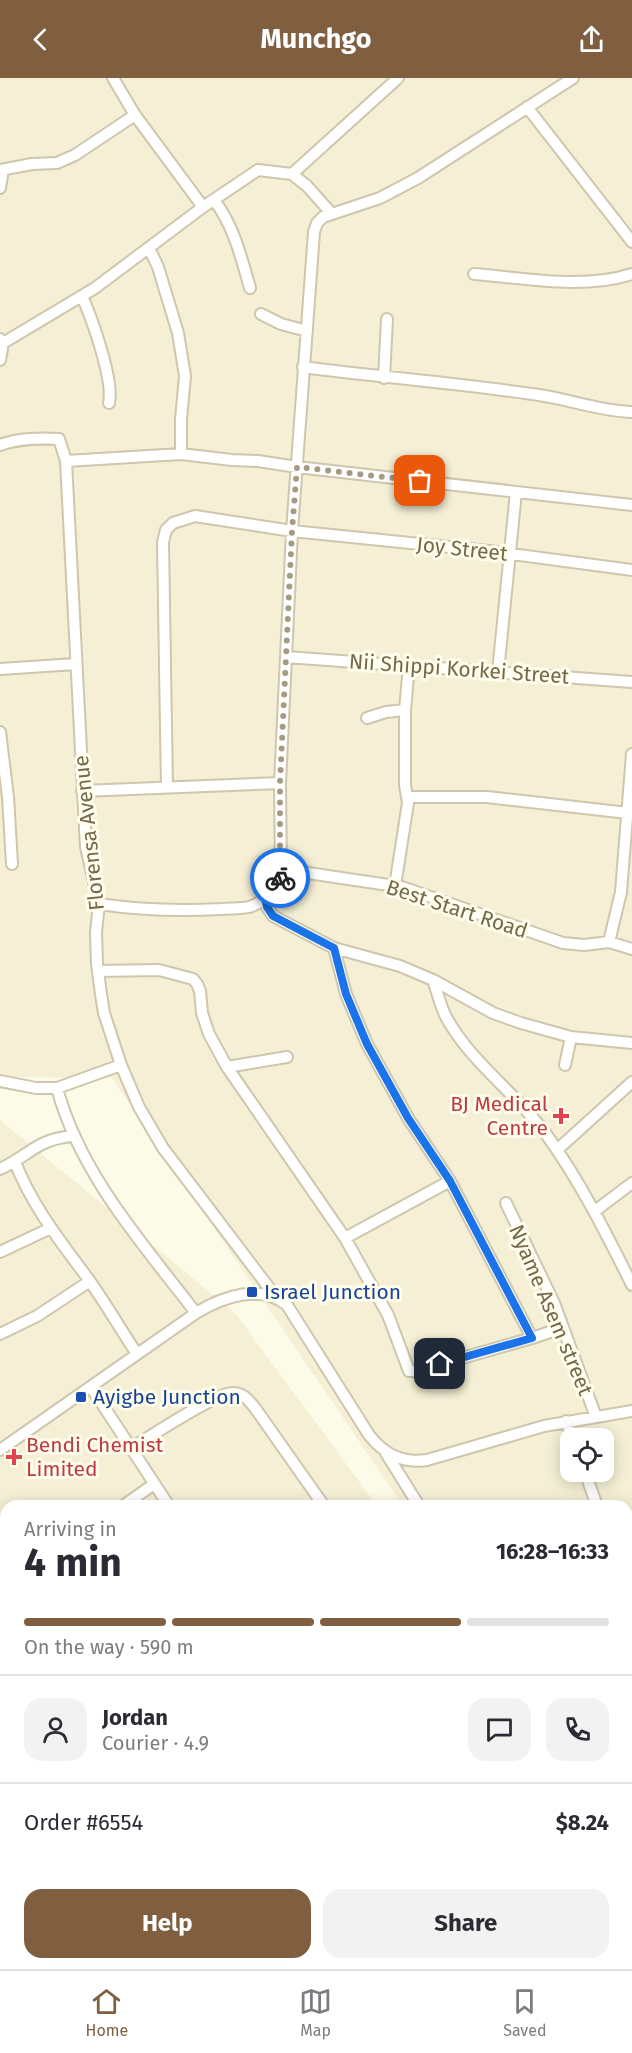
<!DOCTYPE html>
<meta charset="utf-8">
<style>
:root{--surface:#fff;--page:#f2f2f3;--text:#2b2b33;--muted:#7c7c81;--line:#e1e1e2;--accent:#7f5f3f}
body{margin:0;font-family:"Fira Sans",sans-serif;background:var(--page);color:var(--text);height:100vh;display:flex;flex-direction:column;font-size:22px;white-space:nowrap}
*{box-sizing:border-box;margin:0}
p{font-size:20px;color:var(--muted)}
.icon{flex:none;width:33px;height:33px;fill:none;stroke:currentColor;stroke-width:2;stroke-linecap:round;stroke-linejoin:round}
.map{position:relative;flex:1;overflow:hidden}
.drawer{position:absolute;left:0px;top:1422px;width:633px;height:470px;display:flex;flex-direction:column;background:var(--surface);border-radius:18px 18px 0 0;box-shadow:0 3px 15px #0003}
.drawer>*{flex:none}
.tools{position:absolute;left:560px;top:1350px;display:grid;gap:12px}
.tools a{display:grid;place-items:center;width:54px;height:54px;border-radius:12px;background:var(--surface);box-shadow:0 3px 15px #0003;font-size:30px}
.pin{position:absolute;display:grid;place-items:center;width:51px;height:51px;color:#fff;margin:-26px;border-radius:12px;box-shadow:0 3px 9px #0006}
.courier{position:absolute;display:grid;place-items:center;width:60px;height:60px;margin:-30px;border:4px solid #1a73e8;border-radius:50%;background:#fff;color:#222;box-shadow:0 2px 8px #0007}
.overview em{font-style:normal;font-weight:700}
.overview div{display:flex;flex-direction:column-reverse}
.overview{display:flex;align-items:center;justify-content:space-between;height:102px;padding:0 24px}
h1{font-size:39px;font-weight:700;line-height:45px}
.bar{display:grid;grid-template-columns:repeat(4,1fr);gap:9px 6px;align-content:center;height:72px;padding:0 24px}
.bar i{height:8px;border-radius:4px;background:var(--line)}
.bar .current{background:var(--accent)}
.bar p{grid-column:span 4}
.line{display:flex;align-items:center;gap:15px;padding:0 24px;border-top:2px solid var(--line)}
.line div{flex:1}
.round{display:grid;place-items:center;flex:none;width:63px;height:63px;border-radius:18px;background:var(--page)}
.button{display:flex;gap:12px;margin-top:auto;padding:12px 24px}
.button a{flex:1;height:69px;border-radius:18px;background:var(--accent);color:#fff;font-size:24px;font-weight:700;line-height:69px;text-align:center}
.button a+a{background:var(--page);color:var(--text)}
header{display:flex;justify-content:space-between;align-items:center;height:78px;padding:0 24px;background:var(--accent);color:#fff;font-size:27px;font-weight:700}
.dock{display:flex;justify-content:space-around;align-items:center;height:84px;border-top:2px solid var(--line);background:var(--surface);font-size:16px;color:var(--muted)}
.dock a{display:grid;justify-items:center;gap:3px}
.dock .current{color:var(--accent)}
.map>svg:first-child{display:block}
.residential{fill:#f4efd5;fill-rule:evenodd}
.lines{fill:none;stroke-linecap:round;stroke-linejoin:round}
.minor-casing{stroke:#cec6ad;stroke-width:14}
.minor{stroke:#fff;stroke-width:10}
.done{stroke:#a59b82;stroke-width:6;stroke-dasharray:0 10.8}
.route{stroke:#1a73e8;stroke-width:8}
.health-dot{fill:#e0444e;stroke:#fffeed;stroke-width:2}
.transit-dot{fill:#1a4fb4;stroke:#fffeed;stroke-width:2}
.labels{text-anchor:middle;stroke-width:6;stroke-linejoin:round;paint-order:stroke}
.street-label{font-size:21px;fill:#76684b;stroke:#fffeed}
.health-label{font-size:21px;fill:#be3a42;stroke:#fffeed;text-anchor:end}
.transit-label{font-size:21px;fill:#164399;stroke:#fffeed;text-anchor:start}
</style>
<header><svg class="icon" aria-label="back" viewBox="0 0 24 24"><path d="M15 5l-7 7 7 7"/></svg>Munchgo<svg class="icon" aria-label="share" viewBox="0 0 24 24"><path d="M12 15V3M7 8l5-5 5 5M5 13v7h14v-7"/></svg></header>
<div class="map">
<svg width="632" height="1891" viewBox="0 0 632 1891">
<rect width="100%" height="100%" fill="#fcfbe7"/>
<!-- residential -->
<path class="residential" d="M0 0H632V1774L627 1769V1428H403L112 1000 0 999ZM570 1360H603V1394H570Z
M0 1042 235 1235 377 1428H6V1886H627V1772L632 1789V1891H0Z"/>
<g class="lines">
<!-- minor casing -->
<g class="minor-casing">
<path id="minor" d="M113 0 135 37 203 129
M527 29 632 164
M0 92 32 86 57 85 75 77 135 37
M292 96 398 0
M0 110 3 92
M214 122C234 148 241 179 250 210
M149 170 158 189 178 255 185 298 181 341V376
M474 196C526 200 582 212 632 196
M82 218C92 241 114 302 109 325
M261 236 281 246 307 253
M0 261 3 265 0 282
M3 265 95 210 203 129 258 92 292 96 307 108 332 136
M303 289C379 299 456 305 532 316 566 320 598 333 632 334
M384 300 387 241
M0 367C19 360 39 360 59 361L66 383 86 769 99 826 96 854 97 886 101 916 104 935 121 987 139 1029 163 1070 276 1219
M66 383 181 376 232 382 258 383 297 389 632 427
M286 579 632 604
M0 591 76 586
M498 594 516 414
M367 640 386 634 405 632
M0 654 8 719 12 786
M167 710 163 464 166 452 173 445 195 438 292 453 489 473 632 492
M82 713 280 705
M407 719H487L628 735
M281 791 402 809 563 865 584 867 609 864 632 871
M395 808 408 725 405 707V632L409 587
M265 820 267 829 273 838 334 870 400 888 433 902 493 935 521 945 571 959 632 965
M99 826C139 832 181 833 221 831 230 830 241 831 249 829 263 825 278 810 281 797L280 705 292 453 314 154 317 145 323 139 380 120 418 100 573 0
M609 864 621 814 632 676
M334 870 346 916 367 966 408 1040 450 1103 532 1260
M98 893 159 892 193 901 197 906 200 913 202 935 209 956 227 989 345 1160 388 1237 409 1293H417L532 1260 562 1250
M433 902C437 913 440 926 445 937 469 983 515 1014 546 1056 580 1103 606 1155 632 1207
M565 987 571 959
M227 989 287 979
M0 1003 36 1010H57L121 987
M57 1010C80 1096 143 1166 196 1235
M557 1072 632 1004
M15 1084C32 1128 61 1164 89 1202 106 1226 121 1252 137 1276
M0 1091C30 1077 37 1061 73 1058
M506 1125 554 1225 596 1339
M595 1133 632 1105
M345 1160 450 1103
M0 1174 51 1150
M0 1256 37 1238 90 1203
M91 1309 169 1428
M566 1343 573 1360
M131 1370C150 1359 215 1315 233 1315 244 1315 249 1323 255 1330L324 1428
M0 1372 196 1235C222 1219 261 1205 287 1227L369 1357C384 1376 402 1386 427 1382L544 1348 632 1333
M386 1375 419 1428
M585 1394 597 1428
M123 1428 154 1406
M627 1511 632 1524
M0 1515 6 1511
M627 1632 632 1629
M0 1665 6 1661
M627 1730 632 1735
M0 1811 6 1807
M627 1814 632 1811
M110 1886 114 1891
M420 1886 423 1891
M95 1891 103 1886
M302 1891 310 1886
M528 1891 529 1886"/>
</g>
<!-- minor -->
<use href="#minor" class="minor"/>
</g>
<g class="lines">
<!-- done -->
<path class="done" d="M280 800V705L292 453 297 389 420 403"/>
<!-- route -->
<path class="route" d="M280 800 279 805 265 820 267 829 273 838 334 870 346 916 367 966 408 1040 450 1103 532 1260 440 1286"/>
</g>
<!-- markers -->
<g class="health-dot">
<path d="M558 1029h6v6h6v6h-6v6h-6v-6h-6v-6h6z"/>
<path d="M11 1370h6v6h6v6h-6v6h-6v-6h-6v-6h6z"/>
</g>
<g class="transit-dot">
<rect x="246" y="1208" width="12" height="12" rx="3"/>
<rect x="75" y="1313" width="12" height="12" rx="3"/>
</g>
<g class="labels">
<!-- street labels -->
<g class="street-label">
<text transform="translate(462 471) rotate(6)" y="7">Joy Street</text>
<text transform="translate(459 591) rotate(4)" y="7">Nii Shippi Korkei Street</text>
<text transform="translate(89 755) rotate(-96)" y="7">Florensa Avenue</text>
<text transform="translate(457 831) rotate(18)" y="7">Best Start Road</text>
<text transform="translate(551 1232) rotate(67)" y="7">Nyame Asem street</text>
</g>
<!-- health labels -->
<g class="health-label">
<text x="548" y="1033">BJ Medical<tspan x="548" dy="24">Centre</tspan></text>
<text x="26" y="1374" text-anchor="start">Bendi Chemist<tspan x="26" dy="24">Limited</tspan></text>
</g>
<!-- transit labels -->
<g class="transit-label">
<text x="264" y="1221">Israel Junction</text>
<text x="93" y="1326">Ayigbe Junction</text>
</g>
</g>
</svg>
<div class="tools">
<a><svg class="icon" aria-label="locate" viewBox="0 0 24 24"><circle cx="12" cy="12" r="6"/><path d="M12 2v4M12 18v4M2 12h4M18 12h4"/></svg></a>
</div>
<div class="pin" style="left:420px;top:403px;background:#ea580c"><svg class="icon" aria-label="bag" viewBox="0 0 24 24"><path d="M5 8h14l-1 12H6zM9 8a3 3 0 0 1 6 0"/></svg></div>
<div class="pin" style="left:440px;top:1286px;background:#1f2937"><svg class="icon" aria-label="home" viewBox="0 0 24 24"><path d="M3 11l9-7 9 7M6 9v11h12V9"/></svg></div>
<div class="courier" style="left:280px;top:800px"><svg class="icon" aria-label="bike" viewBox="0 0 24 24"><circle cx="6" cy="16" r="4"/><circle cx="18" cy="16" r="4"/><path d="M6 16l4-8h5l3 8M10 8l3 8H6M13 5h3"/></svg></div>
<section class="drawer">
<div class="overview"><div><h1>4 min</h1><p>Arriving in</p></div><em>16:28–16:33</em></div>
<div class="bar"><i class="current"></i><i class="current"></i><i class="current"></i><i></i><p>On the way · 590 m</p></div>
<div class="line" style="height:108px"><a class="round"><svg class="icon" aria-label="person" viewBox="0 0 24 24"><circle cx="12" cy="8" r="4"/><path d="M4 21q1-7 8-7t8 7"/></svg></a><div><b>Jordan</b><p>Courier · 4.9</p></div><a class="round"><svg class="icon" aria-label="chat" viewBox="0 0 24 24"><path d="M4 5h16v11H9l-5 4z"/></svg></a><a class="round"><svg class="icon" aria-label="phone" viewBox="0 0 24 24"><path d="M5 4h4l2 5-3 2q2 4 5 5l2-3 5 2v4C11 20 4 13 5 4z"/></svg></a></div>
<div class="line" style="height:78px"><div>Order #6554</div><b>$8.24</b></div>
<div class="button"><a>Help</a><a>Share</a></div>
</section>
</div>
<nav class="dock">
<a class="current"><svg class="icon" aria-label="home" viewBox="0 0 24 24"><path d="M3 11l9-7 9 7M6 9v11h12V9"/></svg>Home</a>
<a><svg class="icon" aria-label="map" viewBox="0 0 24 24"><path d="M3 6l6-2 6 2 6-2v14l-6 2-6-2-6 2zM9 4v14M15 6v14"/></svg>Map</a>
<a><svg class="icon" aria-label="saved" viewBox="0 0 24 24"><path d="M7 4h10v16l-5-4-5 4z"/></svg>Saved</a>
</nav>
